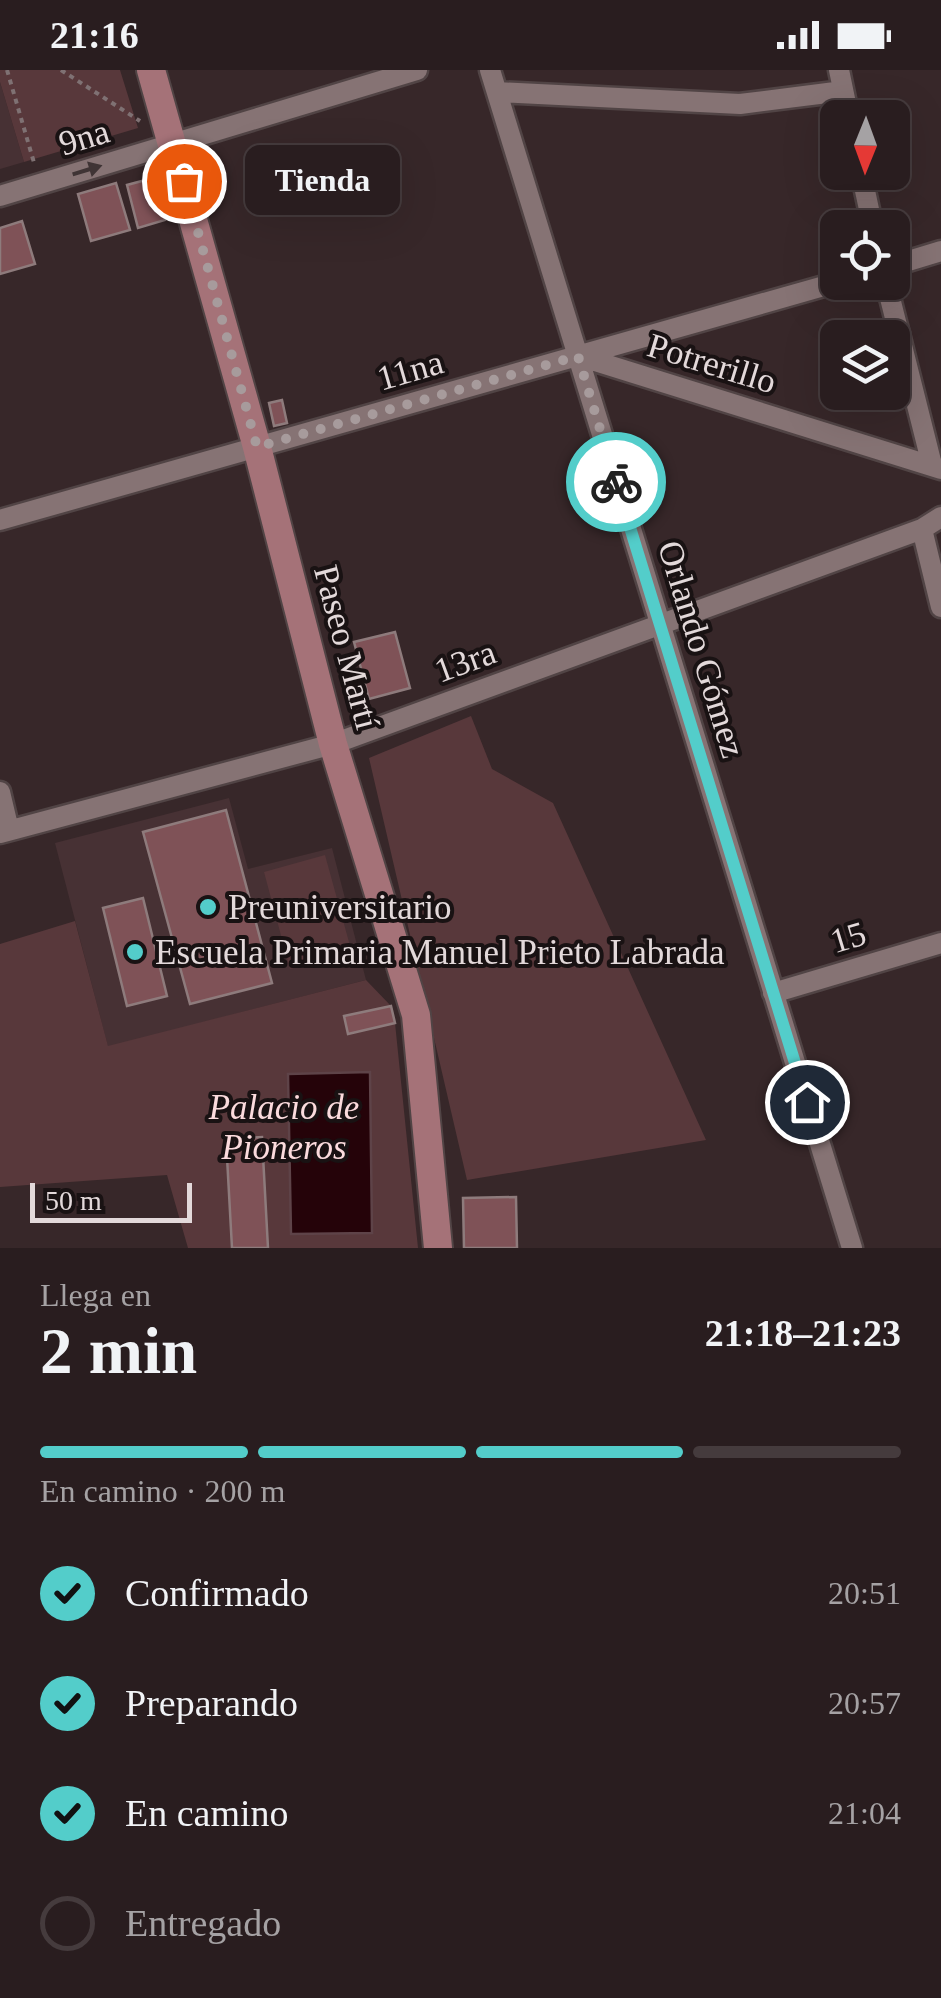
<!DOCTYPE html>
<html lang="es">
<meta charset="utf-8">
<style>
:root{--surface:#291d1f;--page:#352a2c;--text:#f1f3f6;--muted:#a5a2a4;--line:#453b3d;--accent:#53cdca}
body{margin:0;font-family:"Times New Roman",serif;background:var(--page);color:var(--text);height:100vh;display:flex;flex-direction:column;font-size:38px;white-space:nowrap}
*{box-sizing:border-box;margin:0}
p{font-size:32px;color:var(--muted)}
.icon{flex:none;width:55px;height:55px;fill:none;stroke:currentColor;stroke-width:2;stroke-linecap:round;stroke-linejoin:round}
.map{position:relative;height:1178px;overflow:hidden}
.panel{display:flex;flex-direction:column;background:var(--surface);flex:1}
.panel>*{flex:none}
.needle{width:65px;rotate:181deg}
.controls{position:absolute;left:820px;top:30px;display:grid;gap:20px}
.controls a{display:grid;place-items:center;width:90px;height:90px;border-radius:15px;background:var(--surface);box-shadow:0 10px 40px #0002,0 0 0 2px var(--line);font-size:50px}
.scale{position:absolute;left:30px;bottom:25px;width:162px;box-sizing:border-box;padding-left:10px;border:5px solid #e3d9da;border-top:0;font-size:28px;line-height:35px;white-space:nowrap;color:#e3d9da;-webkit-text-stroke:8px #191213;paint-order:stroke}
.pin{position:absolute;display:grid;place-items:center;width:85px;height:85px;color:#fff;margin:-42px;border:5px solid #fff;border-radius:50%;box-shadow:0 2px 10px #0007}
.courier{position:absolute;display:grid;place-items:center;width:100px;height:100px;margin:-50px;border:8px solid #53cdca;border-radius:50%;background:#fff;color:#222;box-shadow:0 2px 12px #0007}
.bubble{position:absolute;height:70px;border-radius:15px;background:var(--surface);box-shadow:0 10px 40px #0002,0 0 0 2px var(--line);font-size:32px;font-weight:600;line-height:70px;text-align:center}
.head em{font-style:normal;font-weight:600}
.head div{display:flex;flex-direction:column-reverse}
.head{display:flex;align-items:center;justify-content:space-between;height:170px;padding:0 40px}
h1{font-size:65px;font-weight:600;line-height:75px}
.bar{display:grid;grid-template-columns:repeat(4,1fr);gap:15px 10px;align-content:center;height:120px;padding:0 40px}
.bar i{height:12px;border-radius:8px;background:var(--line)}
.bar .on{background:var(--accent)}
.bar p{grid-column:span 4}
ol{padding:0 40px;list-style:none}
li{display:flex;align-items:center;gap:30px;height:110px}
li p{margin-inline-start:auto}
li .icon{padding:10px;border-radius:50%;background:var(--accent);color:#111;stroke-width:4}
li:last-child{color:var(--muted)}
li i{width:55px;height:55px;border:5px solid var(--line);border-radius:50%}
.status{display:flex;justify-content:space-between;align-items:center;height:70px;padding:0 50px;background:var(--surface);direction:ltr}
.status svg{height:28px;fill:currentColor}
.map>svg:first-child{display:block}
.built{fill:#473134}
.green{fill:#58383b}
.water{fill:#250309;stroke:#5e4348;stroke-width:2.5}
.building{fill:#7f5257;stroke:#8e7b7c;stroke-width:2.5}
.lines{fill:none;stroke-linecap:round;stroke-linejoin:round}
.minor-casing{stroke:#514445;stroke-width:25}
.major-casing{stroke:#514445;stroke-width:32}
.path{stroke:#7f7173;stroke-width:4;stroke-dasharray:5 5;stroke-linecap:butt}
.minor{stroke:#867374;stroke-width:20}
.major{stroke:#a57278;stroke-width:28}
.oneway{fill:#3f3435}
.done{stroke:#a79b9c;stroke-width:10;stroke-dasharray:0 18}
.route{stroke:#53cdca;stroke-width:12}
.poi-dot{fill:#53cdca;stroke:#191213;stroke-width:4}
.labels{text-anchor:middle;stroke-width:8;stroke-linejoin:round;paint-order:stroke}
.street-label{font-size:35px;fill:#e3d9da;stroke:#191213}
.poi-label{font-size:35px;fill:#e3d9da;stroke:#191213;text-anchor:start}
.park-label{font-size:35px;font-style:italic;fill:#fbdbdd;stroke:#191213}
</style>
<div class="status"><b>21:16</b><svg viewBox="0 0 49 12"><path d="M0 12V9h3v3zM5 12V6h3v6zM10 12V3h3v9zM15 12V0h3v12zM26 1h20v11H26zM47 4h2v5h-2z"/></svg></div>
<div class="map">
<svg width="941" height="1178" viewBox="0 0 941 1178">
<rect width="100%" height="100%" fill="#372729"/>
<!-- built -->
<path class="built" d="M0 12 24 92 0 99Z
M229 728 248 799 332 778 366 910 108 977 55 773Z"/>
<!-- green -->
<path class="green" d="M0 0H120L138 58 24 92 0 12Z
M471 646 492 699 553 733 706 1070 467 1110 369 688Z
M325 785 352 883 290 899 264 802Z
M75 851 108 976 366 910 391 936 395 953 418 1178H188L167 1105 0 1117V874Z"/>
<!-- water -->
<path class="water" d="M370 1002 372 1163 291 1164 288 1004Z"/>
<!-- building -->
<path class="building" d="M153 108 165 150 138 158 127 115Z
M116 113 130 160 91 171 78 124Z
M22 151 35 194 0 204V158Z
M282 330 287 353 274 356 269 333Z
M395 562 410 618 369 629 354 572Z
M226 740 272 913 190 934 143 762Z
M143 828 167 926 127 936 103 838Z
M391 936 395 953 348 964 344 946Z
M262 1067 268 1178H232L226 1069Z
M516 1127 517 1178H464L463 1128Z"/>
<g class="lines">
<!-- minor casing -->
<g class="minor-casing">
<path id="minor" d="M490 0 852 1178
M839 0 849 48
M497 22 740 34 843 21
M861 102 873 158
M0 126 417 0
M892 196 941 181
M886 212 932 395
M579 286 941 399
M0 450 838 212
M922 459 941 537
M0 722 9 760
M0 763 333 674 922 459 941 447
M773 923 941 873"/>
</g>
<!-- major casing -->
<g class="major-casing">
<path id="major" d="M151 0 257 377 333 674 416 945 438 1178"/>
</g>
<!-- path -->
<path class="path" d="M7 0 35 96
M61 0 140 51"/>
<!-- minor -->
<use href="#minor" class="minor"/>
<!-- major -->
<use href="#major" class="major"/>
</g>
<!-- one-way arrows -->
<defs><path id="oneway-solid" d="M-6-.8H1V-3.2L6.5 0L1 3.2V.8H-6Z" transform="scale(2.5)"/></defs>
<use class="oneway" href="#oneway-solid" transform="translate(87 100) rotate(-17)"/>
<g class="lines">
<!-- done -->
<path class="done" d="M184 111 257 377 578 286 616 412"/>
<!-- route -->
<path class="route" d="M616 412 807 1032"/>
</g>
<!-- markers -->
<g class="poi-dot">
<circle cx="208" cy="837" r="10"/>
<circle cx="135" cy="882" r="10"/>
</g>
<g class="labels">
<!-- street labels -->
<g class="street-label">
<text transform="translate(84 67) rotate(-17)" y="12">9na</text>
<text transform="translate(712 293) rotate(17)" y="12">Potrerillo</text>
<text transform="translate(410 300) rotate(-16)" y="12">11na</text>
<text transform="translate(347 577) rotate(75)" y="12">Paseo Martí</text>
<text transform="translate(702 579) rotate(73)" y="12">Orlando Gómez</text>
<text transform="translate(465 591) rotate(-20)" y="12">13ra</text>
<text transform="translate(848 867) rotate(-17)" y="12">15</text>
</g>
<!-- poi labels -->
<g class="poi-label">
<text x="228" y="849">Preuniversitario</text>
<text x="155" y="894">Escuela Primaria Manuel Prieto Labrada</text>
</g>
<!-- park labels -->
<g class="park-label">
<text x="284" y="1049">Palacio de<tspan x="284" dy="40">Pioneros</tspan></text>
</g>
</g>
</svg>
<div class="controls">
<a><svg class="needle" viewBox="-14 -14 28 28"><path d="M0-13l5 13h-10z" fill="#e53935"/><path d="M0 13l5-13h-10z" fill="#a5a2a4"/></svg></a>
<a><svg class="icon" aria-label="locate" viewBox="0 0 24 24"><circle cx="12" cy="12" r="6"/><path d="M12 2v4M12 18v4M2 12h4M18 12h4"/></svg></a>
<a><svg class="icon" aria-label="layers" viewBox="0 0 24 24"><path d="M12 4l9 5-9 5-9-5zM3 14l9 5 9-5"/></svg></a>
</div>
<div class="scale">50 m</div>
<div class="pin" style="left:184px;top:111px;background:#ea580c"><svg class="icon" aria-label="bag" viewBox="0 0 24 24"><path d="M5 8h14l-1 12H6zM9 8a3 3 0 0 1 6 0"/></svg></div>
<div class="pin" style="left:807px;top:1032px;background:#1f2937"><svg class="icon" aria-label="home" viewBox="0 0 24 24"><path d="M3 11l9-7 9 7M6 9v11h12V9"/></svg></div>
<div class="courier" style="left:616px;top:412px"><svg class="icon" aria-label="bike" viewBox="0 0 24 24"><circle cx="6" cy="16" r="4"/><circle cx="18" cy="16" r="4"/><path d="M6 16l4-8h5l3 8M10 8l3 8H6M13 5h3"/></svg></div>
<div class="bubble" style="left:245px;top:75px;width:155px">Tienda</div>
</div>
<section class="panel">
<div class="head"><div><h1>2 min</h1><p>Llega en</p></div><em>21:18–21:23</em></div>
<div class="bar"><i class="on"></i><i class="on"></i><i class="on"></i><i></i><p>En camino · 200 m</p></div>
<ol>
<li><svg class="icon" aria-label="check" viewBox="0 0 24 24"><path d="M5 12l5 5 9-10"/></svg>Confirmado<p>20:51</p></li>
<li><svg class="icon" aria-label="check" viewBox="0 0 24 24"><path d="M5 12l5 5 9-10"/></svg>Preparando<p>20:57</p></li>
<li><svg class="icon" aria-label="check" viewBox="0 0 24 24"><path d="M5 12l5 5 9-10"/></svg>En camino<p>21:04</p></li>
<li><i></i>Entregado</li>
</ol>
</section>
